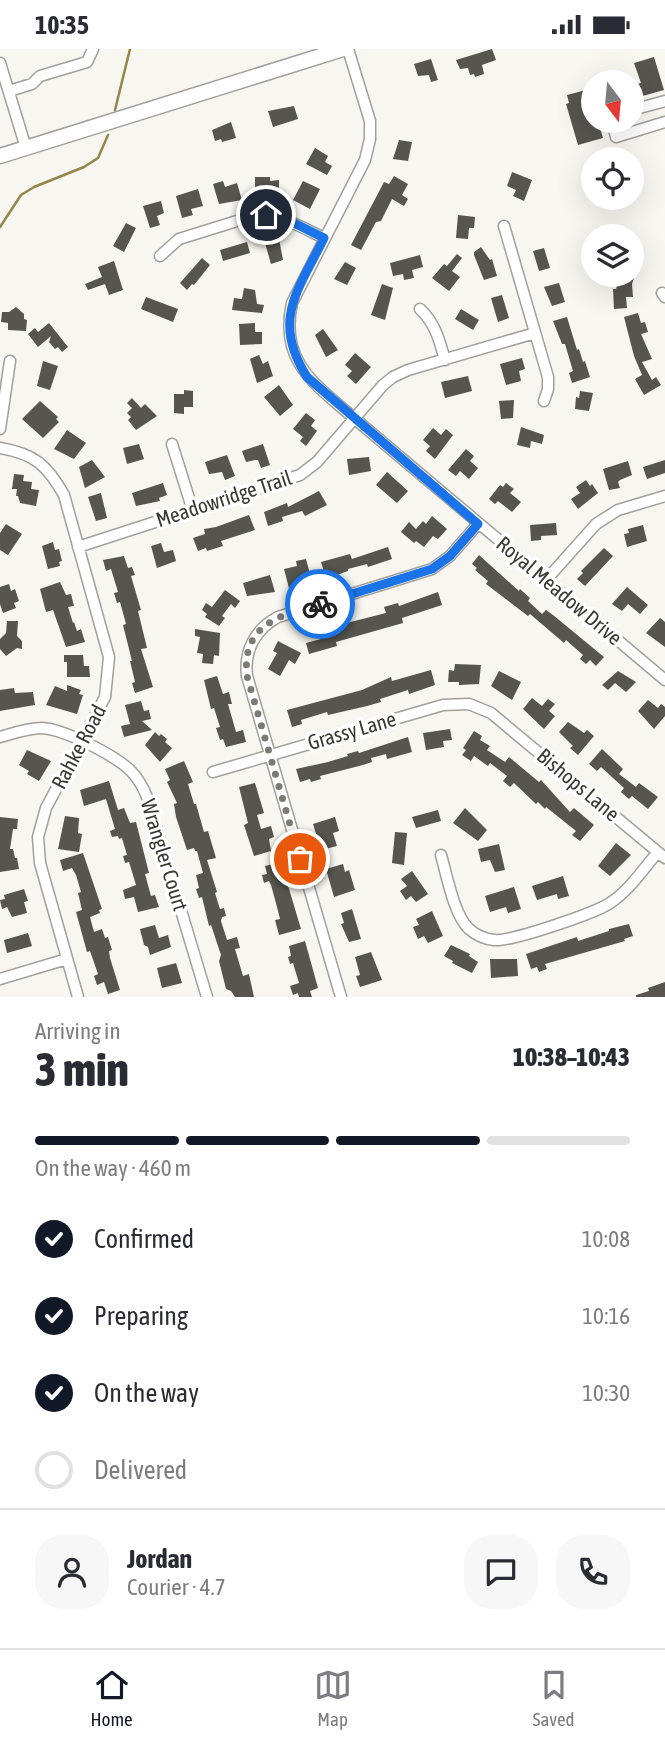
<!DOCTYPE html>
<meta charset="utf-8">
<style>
:root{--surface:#fff;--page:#f7f7f7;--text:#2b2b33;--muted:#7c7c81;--line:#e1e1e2;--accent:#111827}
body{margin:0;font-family:"Asap Condensed",sans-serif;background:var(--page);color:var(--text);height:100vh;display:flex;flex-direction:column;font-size:26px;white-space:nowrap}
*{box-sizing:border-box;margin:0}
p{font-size:23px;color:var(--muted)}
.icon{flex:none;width:38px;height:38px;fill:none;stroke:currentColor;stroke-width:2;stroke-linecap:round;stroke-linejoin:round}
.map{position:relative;height:948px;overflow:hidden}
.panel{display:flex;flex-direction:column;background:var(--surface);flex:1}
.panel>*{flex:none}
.needle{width:46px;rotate:164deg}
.controls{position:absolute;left:581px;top:21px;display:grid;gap:14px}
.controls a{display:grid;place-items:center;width:63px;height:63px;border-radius:50%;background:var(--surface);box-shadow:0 7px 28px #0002;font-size:35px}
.pin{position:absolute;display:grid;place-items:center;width:60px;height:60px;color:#fff;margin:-30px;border:4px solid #fff;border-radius:50%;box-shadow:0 2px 7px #0007}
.courier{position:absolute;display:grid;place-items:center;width:70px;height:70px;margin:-35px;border:5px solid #1a73e8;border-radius:50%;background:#fff;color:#222;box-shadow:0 2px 9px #0007}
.head em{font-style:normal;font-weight:800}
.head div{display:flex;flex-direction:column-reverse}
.head{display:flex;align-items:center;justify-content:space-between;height:119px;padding:0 35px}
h1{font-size:46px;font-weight:800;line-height:52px}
.bar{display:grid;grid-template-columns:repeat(4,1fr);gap:10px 7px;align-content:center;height:84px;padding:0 35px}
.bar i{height:9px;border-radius:5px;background:var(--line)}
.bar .active{background:var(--accent)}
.bar p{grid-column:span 4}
.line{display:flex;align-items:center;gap:18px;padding:0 35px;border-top:2px solid var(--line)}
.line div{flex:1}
.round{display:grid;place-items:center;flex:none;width:74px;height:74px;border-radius:28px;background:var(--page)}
ol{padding:0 35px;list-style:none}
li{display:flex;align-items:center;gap:21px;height:77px}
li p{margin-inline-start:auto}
li .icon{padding:7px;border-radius:50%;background:var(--accent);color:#fff;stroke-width:4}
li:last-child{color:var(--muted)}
li i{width:38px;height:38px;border:4px solid var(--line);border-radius:50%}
.status{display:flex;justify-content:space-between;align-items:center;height:49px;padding:0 35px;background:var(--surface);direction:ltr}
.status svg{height:19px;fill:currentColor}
.dock{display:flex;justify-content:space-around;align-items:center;height:98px;border-top:2px solid var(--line);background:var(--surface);font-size:19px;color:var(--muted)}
.dock a{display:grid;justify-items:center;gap:4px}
.dock .active{color:var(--accent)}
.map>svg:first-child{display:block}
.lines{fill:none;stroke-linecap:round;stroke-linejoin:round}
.stream{stroke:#948648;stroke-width:2.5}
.building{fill:#56554f}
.minor-casing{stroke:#a1a09a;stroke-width:13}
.major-casing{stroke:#a1a09a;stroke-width:17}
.minor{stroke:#fff;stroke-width:10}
.major{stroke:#fff;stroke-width:14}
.done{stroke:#7b7a76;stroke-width:7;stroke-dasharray:0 12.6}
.route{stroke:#1a73e8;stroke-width:9}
.labels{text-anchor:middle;stroke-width:7;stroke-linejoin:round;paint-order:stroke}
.street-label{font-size:21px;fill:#383835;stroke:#fff}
</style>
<div class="status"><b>10:35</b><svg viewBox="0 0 49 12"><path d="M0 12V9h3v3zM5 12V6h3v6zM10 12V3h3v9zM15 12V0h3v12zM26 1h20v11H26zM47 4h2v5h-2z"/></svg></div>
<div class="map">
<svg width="665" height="948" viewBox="0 0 665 948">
<rect width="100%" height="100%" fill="#f7f6f0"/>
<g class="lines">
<!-- stream -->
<path class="stream" d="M115 61 130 0
M0 178 21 146 34 138 84 118 98 109 108 86"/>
</g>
<!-- building -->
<path class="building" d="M492 0 496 11 482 16 484 25 475 28 474 25 470 26 468 19 460 20 456 11Z
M654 8 664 41 632 50V36L641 34 634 14Z
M431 10 438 31 431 33 429 26 418 27 414 15Z
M586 41 588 49 591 48 593 54V72H598L603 89 578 96 566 55 569 54 567 46Z
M294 57 298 70 273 78 268 62Z
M231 73 236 89 222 93 221 90 215 92 212 81Z
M399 91 412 93 408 112 393 110Z
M315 99 328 107 325 113 332 117 327 126 306 115Z
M512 123 532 131 524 152 513 147 516 141 507 137Z
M394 127 408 135 402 146 408 150 404 157 392 150 381 172 376 173 361 201 351 196 384 133 389 135Z
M255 128H270V132L279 131V142H268V146H255Z
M223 132 225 138 237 134 242 151 219 155 213 135Z
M303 132 320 140 310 160 293 151Z
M198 140 203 157 191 160 193 166 182 169 176 147Z
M161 152 164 164 157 167 160 176 150 179 143 157Z
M458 166 475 168 474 179H469L468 190 456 189Z
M126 174 136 179 124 203 113 197Z
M279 190 283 211 271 215 265 194Z
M247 193 250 204 223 212 220 201Z
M481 198 490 211 492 210 497 227 484 231 474 206V203Z
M544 199 550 219 539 222 533 202Z
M457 205 462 209 452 222 460 228 449 242 432 229 444 215 447 217Z
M420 206 423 218 412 221 414 229 404 231 403 225 393 227 390 214Z
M202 209 210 216 194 236 192 235 187 241 180 234Z
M114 212 123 241 109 246 105 235 88 241 85 235 102 228 98 218Z
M345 213 356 219 347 236 334 230Z
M620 226H635L632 235 633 248H626L627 259 614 260 613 240H616Z
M559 234 565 253 552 257 544 238Z
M382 235 393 239 385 271 371 266Z
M244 239 255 241 257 255 264 256 262 264 232 261 234 249 242 250Z
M502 246 509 269 498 273 491 249Z
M146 248 178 260 173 273 141 260Z
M16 258 24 265V270L27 271 26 282 8 281V274L1 273 2 263H9Z
M461 260 479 271 473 281 455 270Z
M638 264 641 274 645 273 648 283 641 285 652 310 642 313 652 331 656 328 661 336 644 346 635 330 642 326 634 307 624 268Z
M567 268 577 301 579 300 583 313 585 312 590 328 572 334 569 324 573 322 565 295H562L553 272Z
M49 274 68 298 62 303 58 298 55 300 49 293 51 287 38 298 28 285 35 279 38 283Z
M255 274V283H262V295L240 296 239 275Z
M323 280 338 301 326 308 315 286Z
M355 304 371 318 356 335 347 327 352 322 345 316Z
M259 306 263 315 268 312 273 327 257 334 250 310Z
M522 309 525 320 519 322 521 332 506 336 500 315Z
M43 312 58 317 50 341 37 337Z
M468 327 472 342 445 349 441 333Z
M279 336 293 356 280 367 264 348Z
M184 341 193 342V358H184V365L174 364V345H184Z
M580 342 593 344 589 362 575 360 576 348 579 349Z
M132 349 141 359 145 355 157 367 136 381 128 371 131 368 127 364 132 359 127 354Z
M514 351 513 369 501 370 499 352Z
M40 352 58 368 56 370 59 373 43 389 22 370Z
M306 364 315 371 311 377 317 382 306 397 300 392 303 388 293 380Z
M521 378 544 386 542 395 531 392 530 399 517 396Z
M433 379 441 386 446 380 453 386 435 410 426 402 430 397 423 391Z
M67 381 86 394 74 410 54 400Z
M139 395 144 410 127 415 123 399Z
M263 395 270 416 261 419 258 411H255L246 413 242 402Z
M466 400 474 407 470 412 478 419 469 430 460 422 456 427 448 421Z
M227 406 235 427 225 431 222 423 209 425 205 413Z
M369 408 371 422 349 426 347 410Z
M92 411 105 428 85 439 79 418Z
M665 411V424L647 430 643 418Z
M628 412 632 426 620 431 618 433 620 439 609 441 603 420Z
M387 423 408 442 397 454 376 436Z
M14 425 24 426 23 432 32 433 31 440 39 441 36 457 20 454 18 447H16L17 440H12Z
M586 431 590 437 592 435 598 444 578 460 571 450 580 444 576 438Z
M163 434 167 446 159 449 160 452 136 457 132 444Z
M506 434 514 440 510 444 521 453 512 463 498 452 495 455 489 450 500 436 503 438Z
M319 442 327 456 305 467 302 462 282 468 283 472 268 477 264 463 287 454 288 458Z
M101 444 107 469 96 472 88 448Z
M249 466 255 481 221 492 223 497 207 502 206 499 198 502 193 489 205 485 204 480 216 478Z
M432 467 447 480 438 490 433 487 424 498 416 492 414 494 401 483 409 473 416 480 423 472 426 475Z
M556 474 557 486 541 487V491L531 492 530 476Z
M6 475 22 485 8 506 0 501V484Z
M643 476 647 492 627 498 624 485 629 484 628 480Z
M53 493 55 501 59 500 62 512 59 513 60 517 48 520 42 497Z
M161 494 164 503 173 501 176 512 157 519 151 497Z
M388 498 392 510 368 518 367 515 348 520V522L337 526 338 529 327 532 321 513 350 505 352 510Z
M604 499 613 507 585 537 577 530 583 524 581 522Z
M479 506 519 542 520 540 530 549 528 552 542 565 546 561 553 566 604 608 596 617 590 611 586 615 580 610 583 606 566 591 564 594 530 565 528 567 486 535 488 532 475 521 477 519 472 515Z
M124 507 128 519 132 518 135 526 131 527 141 561 138 562 147 599 141 600 153 638 135 644 132 634 135 633 130 612H132L123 576 126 575 120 553 117 554 114 544 118 543 111 520 106 522 103 511Z
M306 510 310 525 298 531 300 540 290 543 284 520 297 517 296 512Z
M270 526 275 543 247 547 243 534Z
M60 533 66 546 71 545 74 557 68 558 73 574 74 573 77 582 81 580 85 593 66 598 53 561 46 563 40 540Z
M9 535 11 542 15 540 19 552 14 554 16 559 3 564 0 555V538Z
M627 538 648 556 640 565 628 555 622 562 612 555Z
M225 541 240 552 235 559 231 555 222 567 225 569 219 577 205 568 207 565 202 561 206 554 212 558Z
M438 543 442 556 402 569 403 574 336 593 337 597 309 605 306 594 321 590 319 581 386 564 384 558 398 554 399 557Z
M660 569 665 573V598L646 584Z
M7 572H18L17 587 22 592V600L17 599 6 607 0 600V590L6 584Z
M195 580 220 584 219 607 214 606 213 615 202 614 203 605 197 604 200 588 195 587Z
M278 592 301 604 295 615 289 611 280 627 268 620 277 604 273 602Z
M64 606H83L84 617H89L90 628H67V613H64Z
M455 615 481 616 479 635 459 636V633H448L449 621 454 622Z
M431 621 435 636 409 645 408 641 380 650 381 653 367 657 328 666 327 663 301 671 302 675 292 678 287 661 362 641 391 628 392 632Z
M499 622 521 633 512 651 491 637Z
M618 622 636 633 626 643 615 634 608 641 602 636Z
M217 627 223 645 229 643 232 655H228L236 683 243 681 246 693 226 698 223 690 220 691 216 679 220 678 214 659 211 660 204 631Z
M67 636 81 641 79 645 83 646 77 665 46 656 55 637 67 642Z
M14 639 15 644 33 643 35 656 0 662V641Z
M532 649 542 657 548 650 555 655 549 662 555 667 544 680 523 660Z
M648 651 658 659 661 655 665 658V667L654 680 638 662Z
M141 652 144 662 149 661 151 670 142 672 152 681 124 688 121 677 130 675 125 656Z
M568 673 584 684 587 681 594 687 578 706 570 699 573 697 559 683Z
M450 680 452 691 443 692 444 698 426 701 423 684Z
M474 682 482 687 480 691 490 697 487 701 505 713 509 708 539 733 541 731 570 763 574 759 594 776 580 792 572 786 576 782 546 758 545 760 538 753 536 755 514 734 510 738 503 732 507 727 490 714 488 717 474 707 471 712 462 706 466 701 463 699Z
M155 683 159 687 161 685 167 690 165 693 172 699 160 713 145 696Z
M408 688 412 703 387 710 386 705 371 709 372 713 363 716 320 727 321 730 311 733 310 730 300 733 296 720 328 713 348 707 347 705 358 702 359 704Z
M602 700 623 720 619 725 636 738 639 734 658 748 648 760 632 747 629 750 621 743 624 739 601 718 597 722 589 715Z
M27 701 51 712 39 732 27 725 29 722 19 716Z
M184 712 193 733 188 735 194 755H196L204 783 208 782 216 809 207 811 217 843 215 844 220 860 224 859 226 867 222 868 221 872 227 891 237 888 240 899 235 900 243 927 249 925 254 948H235L231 942 226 940 219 912 221 906 211 876 209 877 202 848 199 849 196 840 199 839 196 826 203 824 197 802H195L194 799 187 801 176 768 174 755 177 754 167 733 170 731 165 720Z
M109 732 118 761 124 759 130 774 136 773 149 824 145 825 151 847 155 846 159 858 138 863 134 848 125 850 123 841 136 836 129 813 125 814 123 807 127 806 122 789 119 790 118 787 112 788 110 782 115 780 106 750 84 757 80 741Z
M255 734 264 764 257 766 261 780 271 777 274 788 269 790 271 802 254 807 244 776 248 774 239 738Z
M465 759 487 781 478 792 453 774Z
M438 761 441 772 416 779 412 768Z
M65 767 79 769 78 784 82 785 79 803 58 800Z
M0 768 18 770 17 780H13L10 800H13L15 809H17L19 820 0 823Z
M335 768 339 782 333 784 337 797 321 801 313 775Z
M395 783 407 784 404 816 392 814Z
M616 794 631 806 610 827 598 817Z
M499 795 505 821 495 823 490 811 481 813 478 800Z
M83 804 102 860 99 861 100 864 90 868 94 883 102 880 105 889 108 888 112 901 109 902 110 909 120 941 108 945 104 933 97 936 94 927 98 925 90 902 87 903 76 863 82 861 78 844 81 843 76 826 72 819 63 822 60 811Z
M281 813 301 880 279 886 275 871 280 870 277 858 271 836 269 832 264 834 262 826 267 825 265 817Z
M343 815 345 823 349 821 355 841 334 848 326 820Z
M412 822 428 845 416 853 411 847 406 851 400 842 407 837 401 830Z
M563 827 569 847 558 850 557 845 537 851 532 837Z
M514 838 521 860 508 864 506 858 490 863 485 847Z
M24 840 28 852 24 853 27 864 12 868 7 858 2 860 0 851 5 850 4 846Z
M352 860 361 890 349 893 341 875 344 874 341 864Z
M432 862 443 887 428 894 424 887 418 890 413 878 419 876 416 870Z
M629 875 633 887 624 890 625 892 545 915 547 920 539 923 537 918 531 920 526 905 577 888 578 892 609 882V880Z
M155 876 159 889 168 886 171 898 150 906 148 898 144 896 140 880Z
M28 884 32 897 7 904 4 891Z
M305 892 318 939 310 942 312 948H299L298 944 293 946 290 937 299 934 293 914 290 915 288 908 291 907 289 897Z
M451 896 470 905 469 907 478 913 472 924 452 914 453 912 444 907Z
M371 903 382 931 360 938 356 927 360 926 355 908Z
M490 910H517L518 927 491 929Z
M176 914 182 934 162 939 157 919Z
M665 933V948H636V946L649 942 648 939Z"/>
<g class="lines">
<!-- minor casing -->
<g class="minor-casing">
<path id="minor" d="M348 0 370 72V90L365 111 292 254C279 313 315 335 355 370L665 631
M0 14 26 99
M9 42 32 35 40 27 87 13 93 0
M632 61 665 52
M612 72 616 88 665 73
M504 177 548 328V340L544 352
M160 207 179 190 253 167C280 164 301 178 324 189
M662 244 665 248
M420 260C435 274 439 290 445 311
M0 380 10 312
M172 395 193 462
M0 399C35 405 47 416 64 446L109 608 105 648 46 759 38 788 40 814 78 948
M78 498 300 426 317 413 383 336 393 328 408 321 535 284
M546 531 596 475 618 461 665 447
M0 688C14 684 28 679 42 679 64 680 114 706 130 721 138 729 143 738 147 748L207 948
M213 723 443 656 469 655 491 664 665 809
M441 806C447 827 454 866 469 880 476 886 485 890 494 891 511 893 595 864 610 854 630 841 643 820 658 803
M0 930 67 910
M341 948 247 627C244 602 255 580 278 568L432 520 450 507 478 475"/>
</g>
<!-- major casing -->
<g class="major-casing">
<path id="major" d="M0 107 343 0"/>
</g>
<!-- minor -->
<use href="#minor" class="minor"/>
<!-- major -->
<use href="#major" class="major"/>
</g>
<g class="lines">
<!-- done -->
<path class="done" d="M300 810 247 627C241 576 280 566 320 555"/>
<!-- route -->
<path class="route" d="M266 166 286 170 324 189C298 242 271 271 307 328L478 475 450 507 432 520 320 555"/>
</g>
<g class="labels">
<!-- street labels -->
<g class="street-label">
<text transform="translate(224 450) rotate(-18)" y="7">Meadowridge Trail</text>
<text transform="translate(559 542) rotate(40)" y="7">Royal Meadow Drive</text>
<text transform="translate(352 682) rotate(-16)" y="7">Grassy Lane</text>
<text transform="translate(79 698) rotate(-62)" y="7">Rahke Road</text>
<text transform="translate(578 736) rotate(40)" y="7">Bishops Lane</text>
<text transform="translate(164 806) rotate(73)" y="7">Wrangler Court</text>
</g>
</g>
</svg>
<div class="controls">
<a><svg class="needle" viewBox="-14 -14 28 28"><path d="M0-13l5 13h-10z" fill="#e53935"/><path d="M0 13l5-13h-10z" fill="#7c7c81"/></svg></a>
<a><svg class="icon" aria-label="locate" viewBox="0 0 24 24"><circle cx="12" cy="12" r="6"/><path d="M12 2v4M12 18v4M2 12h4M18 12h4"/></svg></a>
<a><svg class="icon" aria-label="layers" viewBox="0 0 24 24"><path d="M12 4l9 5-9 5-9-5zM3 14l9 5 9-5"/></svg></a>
</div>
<div class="pin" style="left:300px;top:810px;background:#ea580c"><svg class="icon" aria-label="bag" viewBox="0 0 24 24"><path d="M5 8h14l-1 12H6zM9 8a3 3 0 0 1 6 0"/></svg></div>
<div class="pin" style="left:266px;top:166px;background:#1f2937"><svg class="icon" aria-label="home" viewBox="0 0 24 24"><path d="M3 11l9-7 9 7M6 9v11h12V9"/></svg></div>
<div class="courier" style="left:320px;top:555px"><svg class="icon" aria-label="bike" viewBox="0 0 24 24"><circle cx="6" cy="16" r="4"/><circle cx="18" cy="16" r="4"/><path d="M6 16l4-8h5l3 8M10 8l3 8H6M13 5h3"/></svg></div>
</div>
<section class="panel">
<div class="head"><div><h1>3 min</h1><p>Arriving in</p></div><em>10:38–10:43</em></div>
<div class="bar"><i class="active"></i><i class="active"></i><i class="active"></i><i></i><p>On the way · 460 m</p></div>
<ol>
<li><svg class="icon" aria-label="check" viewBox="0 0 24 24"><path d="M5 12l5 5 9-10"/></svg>Confirmed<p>10:08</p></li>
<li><svg class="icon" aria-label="check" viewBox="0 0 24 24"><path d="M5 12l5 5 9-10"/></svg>Preparing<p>10:16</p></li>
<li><svg class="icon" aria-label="check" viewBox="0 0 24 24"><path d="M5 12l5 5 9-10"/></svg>On the way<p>10:30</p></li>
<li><i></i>Delivered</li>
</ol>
<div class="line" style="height:126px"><a class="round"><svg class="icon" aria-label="person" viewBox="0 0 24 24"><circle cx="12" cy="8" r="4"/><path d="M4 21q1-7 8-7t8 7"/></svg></a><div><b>Jordan</b><p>Courier · 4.7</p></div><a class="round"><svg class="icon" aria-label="chat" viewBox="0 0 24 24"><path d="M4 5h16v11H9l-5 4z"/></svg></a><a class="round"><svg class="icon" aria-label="phone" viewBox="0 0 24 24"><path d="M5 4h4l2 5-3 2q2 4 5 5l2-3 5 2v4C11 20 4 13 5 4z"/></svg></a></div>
</section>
<nav class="dock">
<a class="active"><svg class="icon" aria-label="home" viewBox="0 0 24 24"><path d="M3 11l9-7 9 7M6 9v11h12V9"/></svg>Home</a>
<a><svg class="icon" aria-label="map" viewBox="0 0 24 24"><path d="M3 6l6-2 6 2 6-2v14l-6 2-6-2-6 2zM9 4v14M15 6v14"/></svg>Map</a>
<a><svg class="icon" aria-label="saved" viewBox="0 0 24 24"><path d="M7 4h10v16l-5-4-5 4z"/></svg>Saved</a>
</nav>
